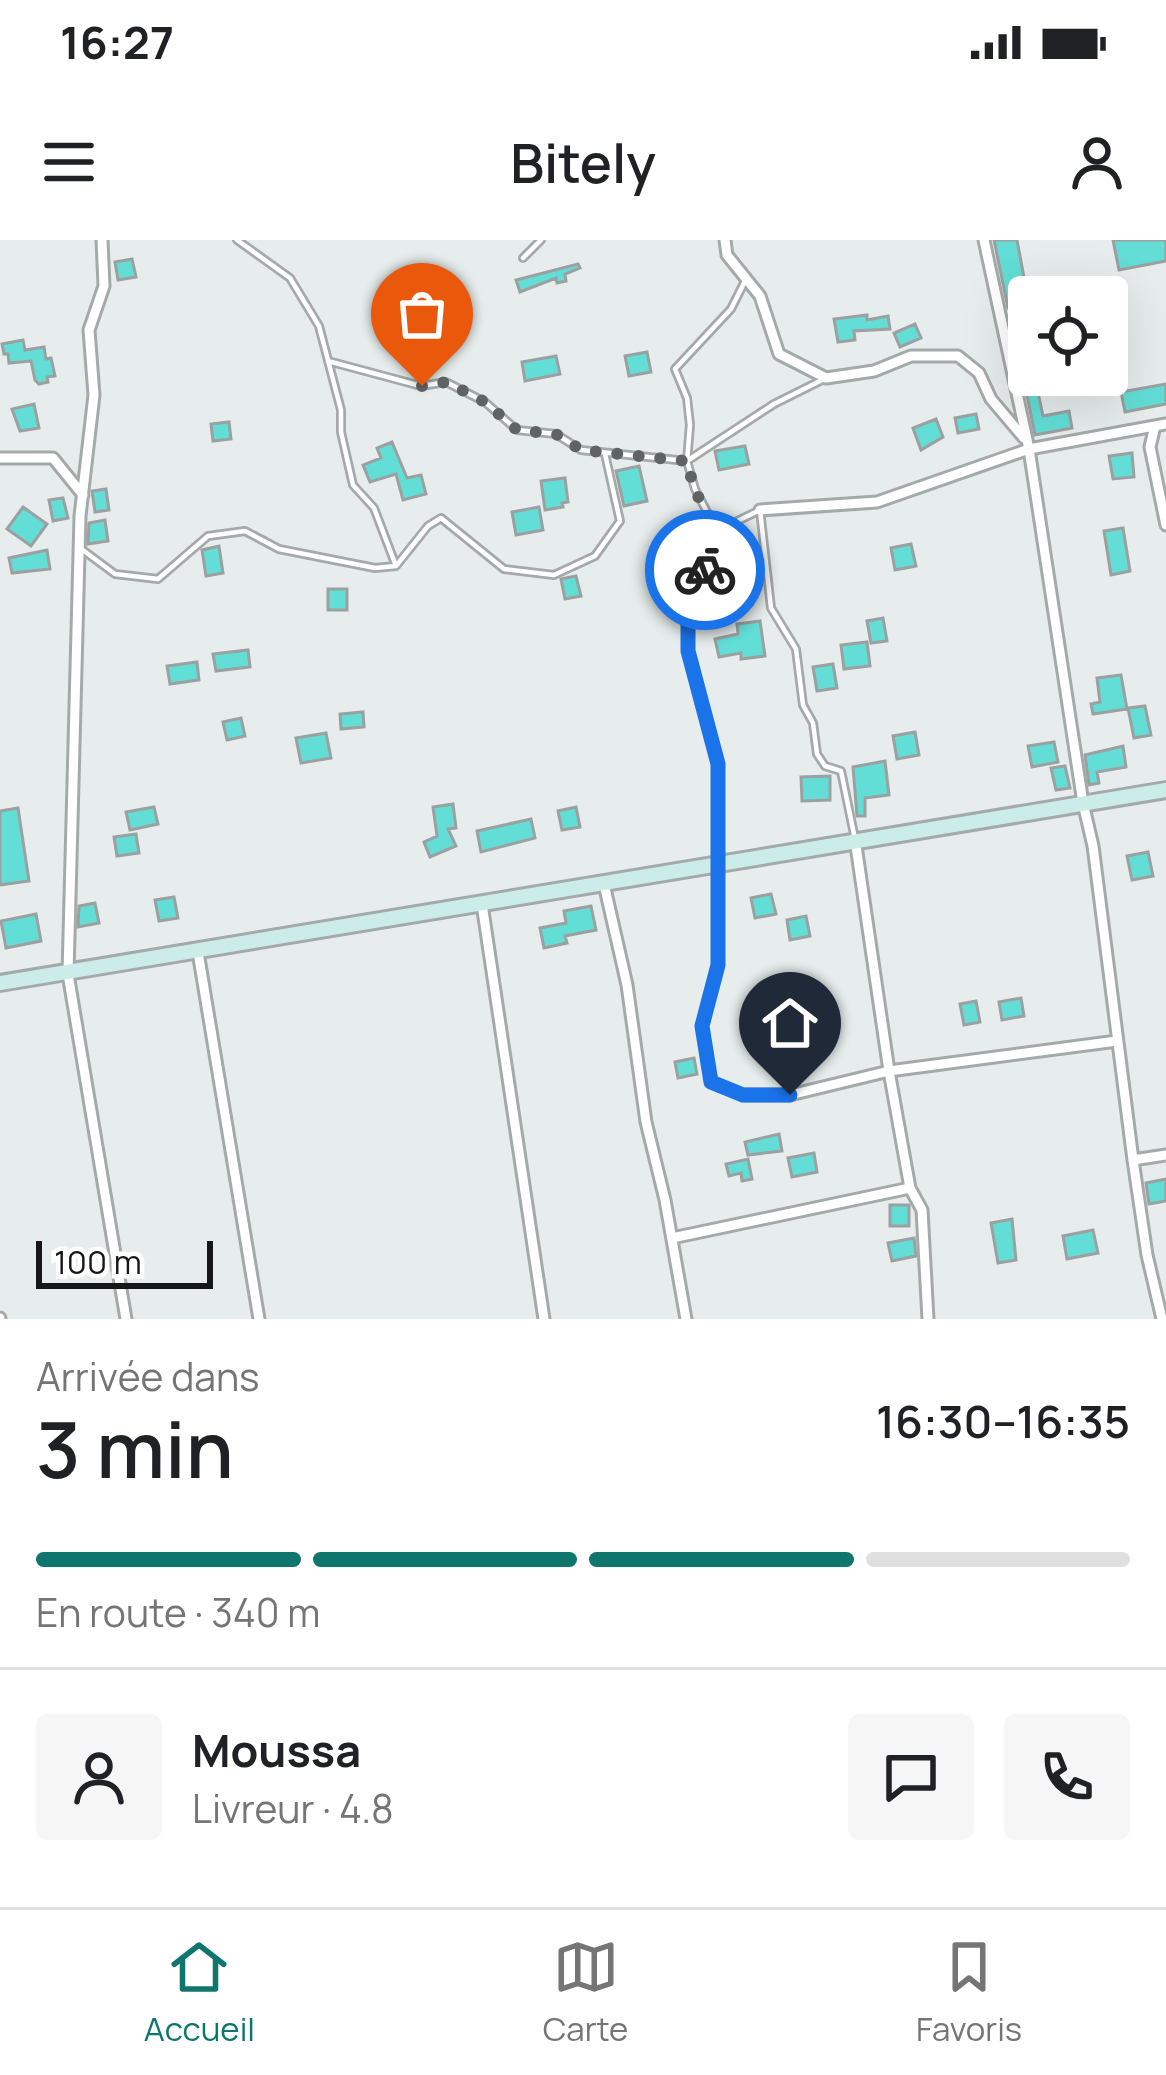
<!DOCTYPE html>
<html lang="fr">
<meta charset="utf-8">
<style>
:root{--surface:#fff;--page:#f6f6f6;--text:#202124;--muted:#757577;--line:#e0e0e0;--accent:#0f766e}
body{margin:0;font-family:Manrope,sans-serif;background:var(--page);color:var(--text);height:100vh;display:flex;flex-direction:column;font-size:45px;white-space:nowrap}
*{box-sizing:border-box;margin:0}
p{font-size:39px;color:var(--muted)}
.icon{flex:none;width:66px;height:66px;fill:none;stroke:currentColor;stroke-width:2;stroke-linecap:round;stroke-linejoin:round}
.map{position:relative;height:1079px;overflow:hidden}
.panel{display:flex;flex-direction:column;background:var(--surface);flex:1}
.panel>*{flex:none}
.fabs{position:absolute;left:1008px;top:36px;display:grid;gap:24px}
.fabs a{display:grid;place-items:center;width:120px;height:120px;border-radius:12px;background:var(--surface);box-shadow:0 12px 48px #0002;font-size:60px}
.scale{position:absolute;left:36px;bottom:30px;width:177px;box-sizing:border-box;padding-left:12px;border:6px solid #161818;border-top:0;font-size:33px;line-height:42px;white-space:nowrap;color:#161818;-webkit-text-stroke:9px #fff;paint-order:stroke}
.pin{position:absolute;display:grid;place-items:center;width:102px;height:102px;color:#fff;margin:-123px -51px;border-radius:50% 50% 50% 0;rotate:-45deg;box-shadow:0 0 12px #0007}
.pin .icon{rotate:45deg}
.courier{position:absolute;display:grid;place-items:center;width:120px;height:120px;margin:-60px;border:9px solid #1a73e8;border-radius:50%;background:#fff;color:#222;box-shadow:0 3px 15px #0007}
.summary em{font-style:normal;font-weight:600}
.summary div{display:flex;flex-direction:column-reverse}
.summary{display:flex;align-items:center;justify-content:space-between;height:204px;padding:0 36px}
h1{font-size:78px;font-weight:600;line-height:90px}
.bar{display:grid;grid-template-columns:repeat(4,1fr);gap:18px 12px;align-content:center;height:144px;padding:0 36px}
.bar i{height:15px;border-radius:9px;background:var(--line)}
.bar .on{background:var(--accent)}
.bar p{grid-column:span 4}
.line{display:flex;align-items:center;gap:30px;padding:0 36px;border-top:3px solid var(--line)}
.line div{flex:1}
.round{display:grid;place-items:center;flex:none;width:126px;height:126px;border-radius:12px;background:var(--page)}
.status{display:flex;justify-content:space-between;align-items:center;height:84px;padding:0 60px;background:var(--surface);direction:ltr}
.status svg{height:33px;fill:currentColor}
header{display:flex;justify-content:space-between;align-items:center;height:156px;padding:0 36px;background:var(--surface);font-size:54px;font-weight:600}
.tab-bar{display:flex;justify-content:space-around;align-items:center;height:168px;border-top:3px solid var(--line);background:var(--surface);font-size:33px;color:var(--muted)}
.tab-bar a{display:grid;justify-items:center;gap:6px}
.tab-bar .on{color:var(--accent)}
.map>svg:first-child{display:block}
.building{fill:#62ded6;stroke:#9ba1a0;stroke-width:3}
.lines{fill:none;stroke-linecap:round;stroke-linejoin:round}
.lane-casing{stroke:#a4aaa9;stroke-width:10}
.street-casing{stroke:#a4aaa9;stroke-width:15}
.secondary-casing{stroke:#a4aaa9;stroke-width:20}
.lane{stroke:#fff;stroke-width:4.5}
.street{stroke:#fff;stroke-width:9}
.secondary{stroke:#cbece9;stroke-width:14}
.done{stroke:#5f6363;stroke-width:12;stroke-dasharray:0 21.6}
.route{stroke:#1a73e8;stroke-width:15}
</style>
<div class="status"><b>16:27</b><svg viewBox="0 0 49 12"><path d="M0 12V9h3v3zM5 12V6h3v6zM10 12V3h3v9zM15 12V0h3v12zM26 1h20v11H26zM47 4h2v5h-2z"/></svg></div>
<header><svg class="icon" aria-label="menu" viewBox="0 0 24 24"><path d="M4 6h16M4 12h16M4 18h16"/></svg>Bitely<svg class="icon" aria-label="person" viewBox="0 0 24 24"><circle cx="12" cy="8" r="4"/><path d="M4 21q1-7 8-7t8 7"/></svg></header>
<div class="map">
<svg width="1166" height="1079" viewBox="0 0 1166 1079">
<rect width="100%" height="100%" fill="#e7eded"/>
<!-- building -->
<path class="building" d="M994 0H1017L1029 64 1008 68Z
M1113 0H1166V21L1119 30Z
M132 19 136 37 118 40 115 22Z
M578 24 580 28 565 34 566 41 557 43 556 38 520 52 516 40Z
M867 75V80L888 76 890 89 854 91 855 100 838 102 834 79Z
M915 84 921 98 900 107 894 93Z
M23 100 25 110 44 107 46 119 51 118 55 136 47 137 48 142 39 144 35 140 31 121 9 123 8 114H4L2 104Z
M647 112 651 132 629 136 625 116Z
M556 116 560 134 525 141 522 122Z
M1166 144V164L1125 172 1121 152Z
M1038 152 1043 176 1069 171 1072 188 1035 195 1027 155Z
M34 164 39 188 20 191 12 169Z
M976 174 979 189 958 193 955 178Z
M936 179 943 197 921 210 913 188Z
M229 182 231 199 213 201 211 184Z
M392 202 407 238 421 235 426 254 403 260 396 234 370 242 363 225 381 218 377 208Z
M745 206 749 224 719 230 715 211Z
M1132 213 1134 237 1113 239 1109 216Z
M639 226 647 261 624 266 616 231Z
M565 238 568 262 562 263 563 267 545 270 541 241Z
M106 249 109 270 95 272 92 251Z
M63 258 68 278 53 281 49 260Z
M23 267 47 284 31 306 7 289Z
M539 267 543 290 516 295 512 272Z
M105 280 108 301 88 304 89 283Z
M1123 288 1130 331 1111 335 1104 291Z
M911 304 916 326 895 330 891 308Z
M219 306 223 333 206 336 202 310Z
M47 310 50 329 12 333 9 318Z
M663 329 668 347 651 351 647 333Z
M576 336 581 356 565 359 561 339Z
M328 349H347V370H328Z
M883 378 887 401 871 403 867 381Z
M760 381 765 416 741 419V413L719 417 715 399 738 394 737 384Z
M867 402 870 426 844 429 841 405Z
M248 410 250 427 216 431 213 414Z
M197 422 199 440 170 444 167 426Z
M833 424 837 448 817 451 813 427Z
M1121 435 1127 469 1093 474 1091 464 1100 462 1097 438Z
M1145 466 1151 495 1134 498 1128 468Z
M363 472 364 487 341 489 340 474Z
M241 478 245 496 227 500 223 482Z
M915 492 919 515 897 519 893 496Z
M326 493 331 518 301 523 296 498Z
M1054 502 1058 522 1032 527 1028 506Z
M1123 506 1126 527 1097 532 1099 543 1089 545 1085 515Z
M885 521 889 555 865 558V576H857L853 527Z
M1065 526 1070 548 1056 550 1051 528Z
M830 536V560L802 561 801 537Z
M453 564 456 588 448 589 456 606 430 617 424 602 437 596 433 567Z
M154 567 158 584 130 590 126 572Z
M576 567 580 587 562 590 558 571Z
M18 568 29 641 0 645V571Z
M531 579 535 598 481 612 477 591Z
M136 594 139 613 117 616 114 597Z
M1148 612 1153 636 1132 640 1127 616Z
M771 654 776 674 755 678 751 658Z
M174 657 178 678 159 681 155 660Z
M95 663 99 683 78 687 79 666Z
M591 666 596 690 565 696 567 703 544 708 540 688 566 683 564 671Z
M36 674 41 701 6 708 1 681Z
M806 676 810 696 790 700 787 680Z
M1021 758 1024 776 1002 780 999 762Z
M976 761 980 782 964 785 960 764Z
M694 818 697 834 678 838 675 822Z
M779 894 782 911 748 915 745 902Z
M814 913 817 932 792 937 788 918Z
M748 919 752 939 742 941 741 933 729 936 726 924Z
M1166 939V961L1149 964 1146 943Z
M890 965H909V986H890Z
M1012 979 1016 1020 998 1023 991 983Z
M1093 990 1098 1013 1067 1019 1063 996Z
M914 998 916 1016 892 1021 888 1003Z"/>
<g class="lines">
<!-- lane casing -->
<g class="lane-casing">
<path id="lane" d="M237 0 290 38 319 86 341 170V192L353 245 374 268 396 326
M523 18 541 0
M328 121 421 146 446 142 485 162 517 190 556 194 581 210 687 221 774 164 826 138
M717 291 695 249 687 221 690 185 687 158 675 129 731 69 746 39
M80 308 115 334 158 339 208 296 245 291 279 309 375 328 396 326 428 286 441 278 504 329 554 335 595 316 620 281 605 214
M717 618V524L688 411V381L717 291 760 270 771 368 796 409 803 465 813 483 817 514 825 526 841 531 855 599
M717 630 718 725 702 786 711 842 740 854"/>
</g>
<!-- street casing -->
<g class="street-casing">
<path id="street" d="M102 0 104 46 89 90 94 155 80 276 68 734 126 1079
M725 0 727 15 760 56 779 114 826 138 874 131 911 116H958L979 133 991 159 1024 198
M984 0 1029 209 1083 563 1093 606 1133 920
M1155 186 1150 207 1166 285
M0 218H53L83 255
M760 270 877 262 1029 209 1166 184
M855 599 889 831 910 948 922 970 928 1079
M604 644 627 745 646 882 665 960 686 1079
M482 664 544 1079
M198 712 259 1079
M743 855H790L889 831 1117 801
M672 998 910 948
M0 1078V1079
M1162 1079 1147 1015 1133 920 1166 915"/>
</g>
<!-- secondary casing -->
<g class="secondary-casing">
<path id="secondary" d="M0 743 1166 550"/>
</g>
<!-- lane -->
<use href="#lane" class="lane"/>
<!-- street -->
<use href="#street" class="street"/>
<!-- secondary -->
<use href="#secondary" class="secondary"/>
</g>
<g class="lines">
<!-- done -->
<path class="done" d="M422 146 446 142 485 162 517 190 556 194 581 210 687 221 694 249 717 291 705 330"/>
<!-- route -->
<path class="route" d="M705 330 688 382V411L718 524V725L702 786 711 842 743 855H790"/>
</g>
</svg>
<div class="fabs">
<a><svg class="icon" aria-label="locate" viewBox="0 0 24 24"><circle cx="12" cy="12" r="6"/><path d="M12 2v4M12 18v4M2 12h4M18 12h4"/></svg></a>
</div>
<div class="scale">100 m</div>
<div class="pin" style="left:422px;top:146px;background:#ea580c"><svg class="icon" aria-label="bag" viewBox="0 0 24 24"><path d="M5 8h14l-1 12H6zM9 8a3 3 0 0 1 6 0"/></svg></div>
<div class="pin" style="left:790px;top:855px;background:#1f2937"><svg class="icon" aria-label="home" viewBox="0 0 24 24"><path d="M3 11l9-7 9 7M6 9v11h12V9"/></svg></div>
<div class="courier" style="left:705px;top:330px"><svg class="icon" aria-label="bike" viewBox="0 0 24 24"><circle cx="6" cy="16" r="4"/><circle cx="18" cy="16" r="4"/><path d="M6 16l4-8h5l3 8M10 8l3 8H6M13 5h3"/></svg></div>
</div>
<section class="panel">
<div class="summary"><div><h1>3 min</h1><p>Arrivée dans</p></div><em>16:30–16:35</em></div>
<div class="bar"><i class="on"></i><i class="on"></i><i class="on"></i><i></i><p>En route · 340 m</p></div>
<div class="line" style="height:216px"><a class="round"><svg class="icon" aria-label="person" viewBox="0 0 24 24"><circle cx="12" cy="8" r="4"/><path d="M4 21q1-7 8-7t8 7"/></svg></a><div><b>Moussa</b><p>Livreur · 4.8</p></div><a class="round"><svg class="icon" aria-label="chat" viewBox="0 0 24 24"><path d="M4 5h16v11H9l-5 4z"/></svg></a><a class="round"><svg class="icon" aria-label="phone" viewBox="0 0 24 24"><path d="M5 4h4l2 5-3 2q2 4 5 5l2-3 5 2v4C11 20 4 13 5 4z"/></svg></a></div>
</section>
<nav class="tab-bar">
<a class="on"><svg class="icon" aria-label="home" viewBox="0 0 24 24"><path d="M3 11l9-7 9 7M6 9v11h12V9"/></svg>Accueil</a>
<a><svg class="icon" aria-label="map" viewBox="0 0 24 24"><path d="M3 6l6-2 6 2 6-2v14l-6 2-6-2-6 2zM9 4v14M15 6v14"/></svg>Carte</a>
<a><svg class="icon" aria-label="saved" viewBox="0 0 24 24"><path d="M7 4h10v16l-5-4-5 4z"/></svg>Favoris</a>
</nav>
